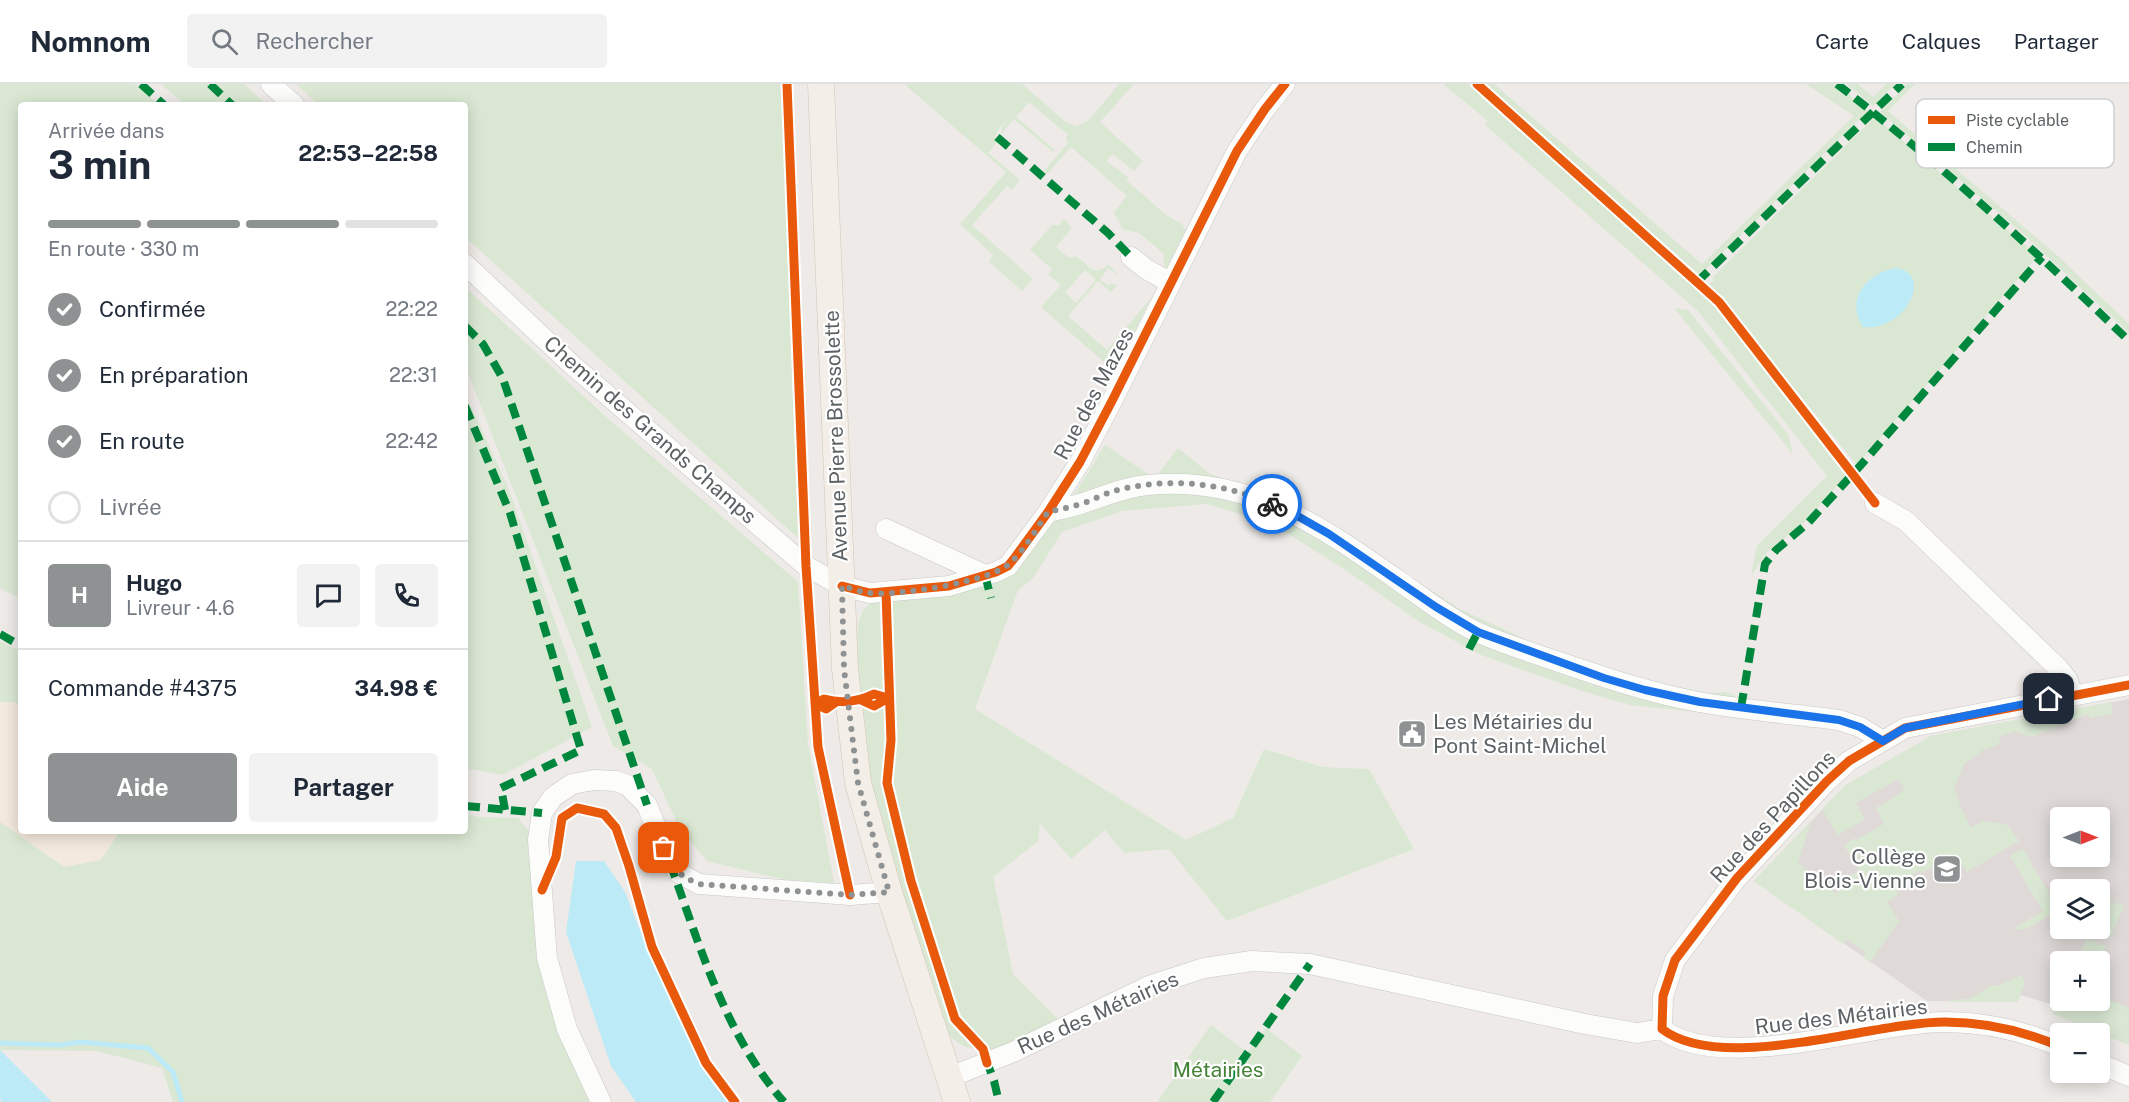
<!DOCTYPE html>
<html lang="fr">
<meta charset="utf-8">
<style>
:root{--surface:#fff;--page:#f2f2f3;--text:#1f2937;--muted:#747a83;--line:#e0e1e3;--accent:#8f9292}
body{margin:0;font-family:"Public Sans",sans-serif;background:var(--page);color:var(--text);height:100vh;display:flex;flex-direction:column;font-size:22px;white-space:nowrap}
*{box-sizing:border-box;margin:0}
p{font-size:20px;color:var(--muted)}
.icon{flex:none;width:33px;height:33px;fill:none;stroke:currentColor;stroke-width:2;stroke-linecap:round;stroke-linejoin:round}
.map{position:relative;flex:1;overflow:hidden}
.sheet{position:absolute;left:18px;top:18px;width:450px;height:732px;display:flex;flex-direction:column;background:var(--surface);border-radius:6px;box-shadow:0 3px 15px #0003}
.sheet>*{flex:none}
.needle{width:39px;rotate:90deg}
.fabs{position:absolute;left:2050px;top:723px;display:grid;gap:12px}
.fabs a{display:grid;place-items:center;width:60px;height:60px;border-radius:6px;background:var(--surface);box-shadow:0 3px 15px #0003;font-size:30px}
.pin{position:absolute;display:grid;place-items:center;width:51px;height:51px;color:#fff;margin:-26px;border-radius:12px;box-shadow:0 3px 9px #0006}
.courier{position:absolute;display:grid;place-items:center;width:60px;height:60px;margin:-30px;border:4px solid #1a73e8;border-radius:50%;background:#fff;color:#222;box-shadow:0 2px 8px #0007}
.summary em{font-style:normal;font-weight:700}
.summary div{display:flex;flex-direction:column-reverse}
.summary{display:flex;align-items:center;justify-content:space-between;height:102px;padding:0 30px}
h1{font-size:39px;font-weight:700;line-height:45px}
.bar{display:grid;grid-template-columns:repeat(4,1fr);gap:9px 6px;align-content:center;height:72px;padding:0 30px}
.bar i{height:8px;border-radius:4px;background:var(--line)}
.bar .active{background:var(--accent)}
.bar p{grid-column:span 4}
.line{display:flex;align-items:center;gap:15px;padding:0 30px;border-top:2px solid var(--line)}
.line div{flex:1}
.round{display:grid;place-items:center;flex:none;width:63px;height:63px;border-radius:6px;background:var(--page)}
ol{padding:0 30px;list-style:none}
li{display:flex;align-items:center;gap:18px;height:66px}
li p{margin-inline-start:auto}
li .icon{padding:6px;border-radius:50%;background:var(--accent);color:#fff;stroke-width:4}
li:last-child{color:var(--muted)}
li i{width:33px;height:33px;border:3px solid var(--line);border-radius:50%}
.cta{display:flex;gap:12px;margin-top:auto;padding:12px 30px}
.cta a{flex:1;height:69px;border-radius:6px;background:var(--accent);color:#fff;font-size:24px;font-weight:700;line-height:69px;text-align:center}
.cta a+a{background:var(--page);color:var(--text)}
header{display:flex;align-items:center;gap:36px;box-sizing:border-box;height:84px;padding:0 30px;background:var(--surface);border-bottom:2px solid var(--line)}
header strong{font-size:28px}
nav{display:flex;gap:33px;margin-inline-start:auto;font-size:21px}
.search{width:420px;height:54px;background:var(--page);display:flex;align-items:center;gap:15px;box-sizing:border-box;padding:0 21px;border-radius:6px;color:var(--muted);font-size:22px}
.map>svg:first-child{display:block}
.education{fill:#dfdad7;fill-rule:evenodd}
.green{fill:#dae8d3;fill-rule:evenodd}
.sand{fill:#f4e9dd}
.water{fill:#bceaf6}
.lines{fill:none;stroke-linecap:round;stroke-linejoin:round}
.stream{stroke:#bceaf6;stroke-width:5}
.minor-casing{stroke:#c9c8c8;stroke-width:21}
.major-casing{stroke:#d4c5b6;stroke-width:27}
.minor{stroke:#fcfcfb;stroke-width:20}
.major{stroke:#f3eee8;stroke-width:26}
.quiet{stroke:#00873e;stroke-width:8;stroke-dasharray:15 8;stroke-linecap:butt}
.cycleway-casing{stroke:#fff;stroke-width:13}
.cycleway{stroke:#e8590c;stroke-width:9}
.done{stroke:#8f9292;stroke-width:6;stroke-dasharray:0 10.8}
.route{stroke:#1a73e8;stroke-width:8}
.labels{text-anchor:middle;stroke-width:4.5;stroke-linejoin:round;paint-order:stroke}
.street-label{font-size:21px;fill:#5d6265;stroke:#fff}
.poi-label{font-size:21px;fill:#5d6265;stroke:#fff;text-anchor:start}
.park-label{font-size:21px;fill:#438336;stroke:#fff}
.key{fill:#fff;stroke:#ced0d1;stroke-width:1.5}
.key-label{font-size:16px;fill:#5d6265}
</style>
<header>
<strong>Nomnom</strong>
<div class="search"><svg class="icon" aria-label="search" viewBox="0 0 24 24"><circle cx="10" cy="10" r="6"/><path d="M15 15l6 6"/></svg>Rechercher</div>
<nav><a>Carte</a><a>Calques</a><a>Partager</a></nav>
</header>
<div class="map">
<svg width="2129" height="1018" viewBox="0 0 2129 1018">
<rect width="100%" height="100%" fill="#edeae7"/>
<!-- education -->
<path class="education" d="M2129 615V961L2053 930 2056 922 2021 911 2017 918 1927 917 1754 797 1846 701 1931 652ZM2061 734H2100V772H2061ZM2061 806H2100V844H2061ZM2061 878H2100V916H2061Z"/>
<!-- green -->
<path class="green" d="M0 0H135L159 21H21V515L0 504Z
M161 0H244L267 21H185Z
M296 0H782L798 454 465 153V21H319Z
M904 0H1022L1067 39 1077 42 1089 36 1119 0H1134L1100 38 1143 77 1134 87 1113 70 1106 77 1128 93 1126 96 1165 130 1183 141 1186 147 1166 185 1164 180 1163 169 1139 149 1122 145 1118 135 1113 129 1127 112 1071 63 1047 90 1044 87 1068 59 1066 53 1068 51 1029 18 1016 33 1055 66 1053 68 1014 35 1001 50 1002 43 1011 31 999 45 995 53 997 58 988 69 1020 96 1012 106 1007 102 972 141 1033 195 1022 207 989 178 993 171 960 140 1006 88Z
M1443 0H1468L1703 208 1849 388 1807 436 1767 468 1751 492 1757 462 1827 392 1698 227 1485 41 1488 37Z
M1482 0H1494L1702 180 1854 32 1806 0H1837L1868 27 1700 191Z
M1847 0H1858L1873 13 1886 0H1895L1873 22Z
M1907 0H1915L1888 27 2059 173 2129 240V249L2020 147 1880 28Z
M1875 33 2038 172 1857 381 1709 200 1714 196 1712 194Z
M1064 135 1072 144 1056 163 1069 174 1075 172C1090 180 1090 194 1109 181L1121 193 1108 184 1100 196 1109 202 1111 199 1117 202 1111 208 1098 197 1068 232 1107 266 1151 214 1132 253 1126 247 1116 258 1125 267 1121 275 1112 285 1041 223 1061 201 1048 191 1052 185 1030 166 1052 141H1059ZM1085 186 1096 196 1076 219 1065 208Z
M465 203 604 331 798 498 808 660 834 799 786 796 707 777 680 745 652 685 613 662 465 281Z
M1674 224 1688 226 1788 350 1793 370Z
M465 309 508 403 592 643 503 691 465 684Z
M1105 361 1151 392 1159 389 1178 364 1210 390 1273 409 1326 437 1458 524 1529 557 1616 588 1671 602 1709 609 1727 608 1736 612 1728 617 1693 612 1508 555 1400 494 1219 400 1071 416Z
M1171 402 1279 427 1440 531 1716 630 1630 621 1579 606 1481 571 1418 537 1350 489 1273 440 1207 420 1122 427 1062 448 1033 494 1018 506 975 625 1186 756 1233 734 1264 665 1322 683 1369 685 1414 765 1227 837 1169 765 1124 769 1105 746 1071 775 1040 739 1038 757 993 793 1013 890 1058 935C1023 952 983 985 949 951L877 730 866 673 860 621 857 553 858 540 863 526 871 519 962 506 1049 440 1067 429Z
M0 557 21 568V747H465V730L479 733 518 734 530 748 544 903 573 977 598 1018H173L162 984 97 967 0 966Z
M2111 618 2113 630 2090 634 2088 630 2031 653 2016 647 2001 652 1998 661 1983 666 1964 680 1954 704 1961 724 1971 744 1983 737 2008 741 2019 757 1967 788 1962 780 1946 790 1939 779 1923 789 1920 786 1900 799 1902 802 1896 806 1899 810 1887 818 1899 837 1870 878 1863 873 1866 868 1847 855 1843 860 1754 797 1811 737 1798 779 1836 810 1845 793 1860 787 1844 761 1855 754 1856 756 1884 740 1876 724 1905 706 1898 695 1856 719 1865 735 1838 751 1822 725 1846 701 1931 652Z
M2023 765 2055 820 2054 829 2024 846 2013 845 2043 827 2010 772Z
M2105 817 2124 821 2110 854 2090 846 2100 844V822Z
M2087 855 2106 862 2100 877H2076Z
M2022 891 2025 900 2017 918H1949V916L1970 915 1992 901 1998 902Z
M2061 912V916H2100V912L2129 924V961L2053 930Z
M1211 941 1247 968 1266 944 1302 972 1270 1018H1157Z"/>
<!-- sand -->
<path class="sand" d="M0 618H14L21 623V747H120L101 776 64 783 0 738Z"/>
<!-- water -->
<path class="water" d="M1895 184C1935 188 1906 248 1863 243 1845 216 1866 190 1895 184Z
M576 777H604L625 808 651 875 704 984 728 1018H636L611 982 566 848Z
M0 966 52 1018H2L0 1015Z"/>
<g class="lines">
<!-- stream -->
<path class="stream" d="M0 959 60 961 80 958 148 964 173 988 182 1018"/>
<!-- minor casing -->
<g class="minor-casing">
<path id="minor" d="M271 0 294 21
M1131 173 1146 185 1171 199
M465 180 570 279 806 482 842 502 870 509 949 502 996 488 1008 482 1048 428 1080 378 1113 315 1237 67 1265 25 1285 0
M1875 419 1906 437 2058 584 2067 595 2073 611
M1048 428C1060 425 1072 423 1083 419 1105 412 1125 403 1148 401 1249 391 1321 442 1399 497 1425 515 1451 536 1479 549 1504 560 1530 568 1556 577 1603 593 1650 609 1699 618 1745 626 1792 630 1839 636L1860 643 1883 657
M886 445 985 491
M1662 945 1663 912 1675 876 1737 794 1827 697 1849 677 1905 644 2129 601
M2100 980 2129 992
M950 993 1013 968 1149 902 1204 884 1252 877 1310 880 1585 940 1637 949 1662 945C1722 991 1871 938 1945 938 1986 938 2024 947 2061 963
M601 1018 567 945 547 874 538 756 542 729 553 713 572 700 594 696 616 697 627 701 647 721 670 779 679 789 699 800 850 811 889 808"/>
</g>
<!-- major casing -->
<g class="major-casing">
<path id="major" d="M821 0 845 585 858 699 889 808 957 1018"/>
</g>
<!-- minor -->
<use href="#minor" class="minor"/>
<!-- major -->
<use href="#major" class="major"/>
<!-- quiet -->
<path class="quiet" d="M141 0 164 21
M210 0 232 21
M1837 0C1939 79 2036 167 2129 257
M997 53 1108 149 1131 173
M1697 198 1902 0
M465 242 483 260 503 295 647 721
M465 322 510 429 581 666 501 704 505 726
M985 491 991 514
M0 550 21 562
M1469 565 1478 548
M1741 624 1765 480 1776 466 1808 439 1860 382 2042 173
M465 722 542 729
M670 779C700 862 725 951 784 1018
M986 975 994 997 999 1018
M1213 1018 1310 880"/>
<!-- cycleway casing -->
<g class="cycleway-casing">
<path id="cycleway" d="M787 0 806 482 818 663 850 811
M1477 0 1719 218 1875 419
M842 502 870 509 949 502 996 488 1008 482 1016 472 1048 428 1080 378 1113 315 1237 67 1265 25 1285 0
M886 508 891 656 887 699 911 797 955 935 983 965 987 979
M836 618 826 625 815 620 824 615C842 620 858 618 874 610L888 614 874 622 861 616
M542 806 556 773 562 734 577 724 604 730 616 744 629 782 652 863 706 979 735 1018
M2061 963C2024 947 1986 938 1945 938 1871 938 1722 991 1662 945L1663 912 1675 876 1737 794 1827 697 1849 677 1905 644 2129 601"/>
</g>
<!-- cycleway -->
<use href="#cycleway" class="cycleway"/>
</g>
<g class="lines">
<!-- done -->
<path class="done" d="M664 764C672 784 679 792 699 800L850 811 889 808 858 699 844 585 842 502C851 504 860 508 869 509 897 512 989 498 1009 480 1025 466 1036 445 1048 428 1060 425 1072 423 1084 419 1094 415 1104 410 1114 407 1166 393 1222 398 1272 420"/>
<!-- route -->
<path class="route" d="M1272 420 1294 430 1329 450 1436 523 1478 548 1604 594 1645 606 1700 618 1839 636 1860 643 1883 657 1905 644 2049 615"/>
</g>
<!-- icons -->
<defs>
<g id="civic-square" transform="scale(1.5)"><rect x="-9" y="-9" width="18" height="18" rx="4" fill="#8f9292" stroke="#fff"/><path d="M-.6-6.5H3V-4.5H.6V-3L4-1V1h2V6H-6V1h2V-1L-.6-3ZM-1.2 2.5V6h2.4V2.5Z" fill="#fff"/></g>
<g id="school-square" transform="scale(1.5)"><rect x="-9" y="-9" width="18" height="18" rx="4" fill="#8f9292" stroke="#fff"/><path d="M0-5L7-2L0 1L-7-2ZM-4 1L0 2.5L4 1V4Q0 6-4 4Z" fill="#fff"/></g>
</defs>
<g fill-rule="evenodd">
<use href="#civic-square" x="1412" y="650"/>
<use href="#school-square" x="1947" y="785"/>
</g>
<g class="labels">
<!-- street labels -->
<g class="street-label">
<text transform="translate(1094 310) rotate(-62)" y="7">Rue des Mazes</text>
<text transform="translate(650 346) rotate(41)" y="7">Chemin des Grands Champs</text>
<text transform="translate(836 352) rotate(-92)" y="7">Avenue Pierre Brossolette</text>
<text transform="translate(1773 733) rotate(-47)" y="7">Rue des Papillons</text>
<text transform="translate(1098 929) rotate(-24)" y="7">Rue des Métairies</text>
<text transform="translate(1841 933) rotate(-7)" y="7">Rue des Métairies</text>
</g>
<!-- poi labels -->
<g class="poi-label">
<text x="1433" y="645">Les Métairies du<tspan x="1433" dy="24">Pont Saint-Michel</tspan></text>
<text x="1926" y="780" text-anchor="end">Collège<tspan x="1926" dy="24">Blois-Vienne</tspan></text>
</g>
<!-- park labels -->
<g class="park-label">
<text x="1218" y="993">Métairies</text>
</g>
</g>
<!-- legend -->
<rect x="1916" y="15" width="198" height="69" rx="9" class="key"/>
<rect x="1928" y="32" width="27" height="8" fill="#e8590c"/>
<rect x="1928" y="59" width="27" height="8" fill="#00873e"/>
<g class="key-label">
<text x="1966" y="42">Piste cyclable</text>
<text x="1966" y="69">Chemin</text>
</g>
</svg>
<div class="fabs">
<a><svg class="needle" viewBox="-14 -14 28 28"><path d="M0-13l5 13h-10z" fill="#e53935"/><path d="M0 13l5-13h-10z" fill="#747a83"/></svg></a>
<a><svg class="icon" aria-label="layers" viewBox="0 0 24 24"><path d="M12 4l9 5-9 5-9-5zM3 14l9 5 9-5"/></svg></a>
<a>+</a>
<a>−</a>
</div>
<div class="pin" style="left:664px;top:764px;background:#ea580c"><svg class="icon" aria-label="bag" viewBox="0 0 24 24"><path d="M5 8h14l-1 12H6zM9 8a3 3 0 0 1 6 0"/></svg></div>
<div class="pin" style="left:2049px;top:615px;background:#1f2937"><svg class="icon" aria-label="home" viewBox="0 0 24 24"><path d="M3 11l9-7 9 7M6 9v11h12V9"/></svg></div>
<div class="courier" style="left:1272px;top:420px"><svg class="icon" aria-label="bike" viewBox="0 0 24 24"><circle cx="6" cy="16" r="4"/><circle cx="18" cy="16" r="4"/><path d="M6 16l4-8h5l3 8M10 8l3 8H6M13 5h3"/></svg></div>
<section class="sheet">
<div class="summary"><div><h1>3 min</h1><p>Arrivée dans</p></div><em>22:53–22:58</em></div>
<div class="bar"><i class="active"></i><i class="active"></i><i class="active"></i><i></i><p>En route · 330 m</p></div>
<ol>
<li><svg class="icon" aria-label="check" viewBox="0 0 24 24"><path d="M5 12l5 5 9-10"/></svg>Confirmée<p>22:22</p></li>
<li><svg class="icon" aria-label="check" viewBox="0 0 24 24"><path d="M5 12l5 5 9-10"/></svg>En préparation<p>22:31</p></li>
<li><svg class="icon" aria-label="check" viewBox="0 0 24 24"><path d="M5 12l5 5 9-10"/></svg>En route<p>22:42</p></li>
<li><i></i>Livrée</li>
</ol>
<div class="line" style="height:108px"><b class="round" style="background:var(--accent);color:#fff">H</b><div><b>Hugo</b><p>Livreur · 4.6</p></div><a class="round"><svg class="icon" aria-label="chat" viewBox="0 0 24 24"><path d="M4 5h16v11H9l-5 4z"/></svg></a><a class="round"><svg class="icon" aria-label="phone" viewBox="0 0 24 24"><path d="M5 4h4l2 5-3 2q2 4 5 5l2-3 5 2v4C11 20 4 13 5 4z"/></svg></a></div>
<div class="line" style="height:78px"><div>Commande #4375</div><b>34.98 €</b></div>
<div class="cta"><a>Aide</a><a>Partager</a></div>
</section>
</div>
